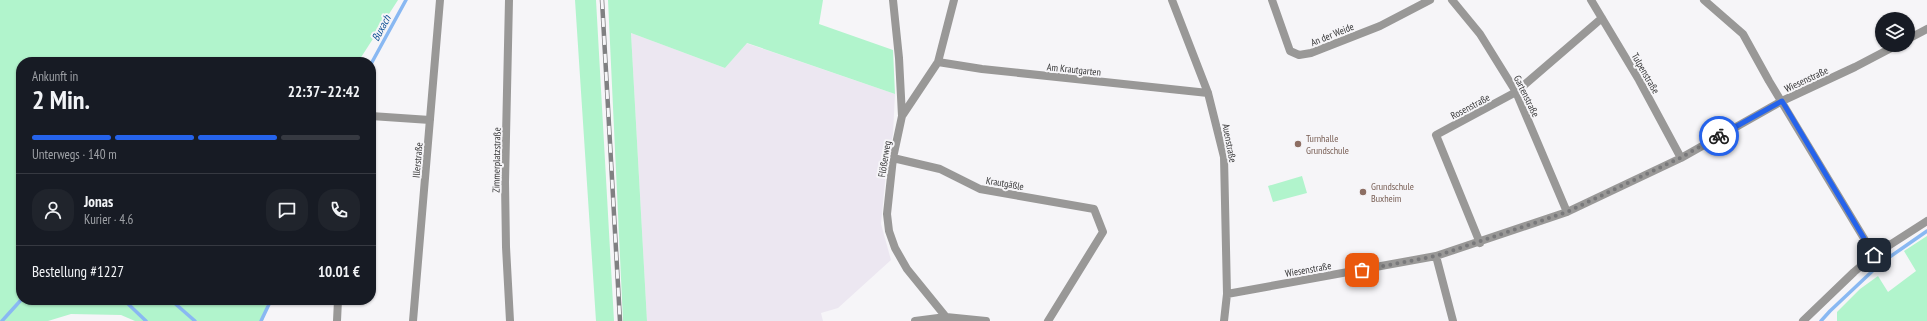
<!DOCTYPE html>
<html lang="de">
<meta charset="utf-8">
<style>
:root{--surface:#171b24;--page:#20242c;--text:#f1f3f6;--muted:#9ea1a6;--line:#363941;--accent:#2563eb}
body{margin:0;font-family:"PT Sans Narrow",sans-serif;background:var(--page);color:var(--text);height:100vh;display:flex;flex-direction:column;font-size:15px;white-space:nowrap}
*{box-sizing:border-box;margin:0}
p{font-size:13px;color:var(--muted)}
.icon{flex:none;width:22px;height:22px;fill:none;stroke:currentColor;stroke-width:2;stroke-linecap:round;stroke-linejoin:round}
.map{position:relative;flex:1;overflow:hidden}
.panel{position:absolute;left:16px;top:57px;width:360px;height:248px;display:flex;flex-direction:column;background:var(--surface);border-radius:16px;box-shadow:0 1px 3px #0004}
.panel>*{flex:none}
.fabs{position:absolute;left:1875px;top:12px;display:grid;gap:8px}
.fabs a{display:grid;place-items:center;width:40px;height:40px;border-radius:50%;background:var(--surface);box-shadow:0 1px 3px #0004;font-size:20px}
.pin{position:absolute;display:grid;place-items:center;width:34px;height:34px;color:#fff;margin:-17px;border-radius:8px;box-shadow:0 2px 6px #0006}
.courier{position:absolute;display:grid;place-items:center;width:40px;height:40px;margin:-20px;border:3px solid #2563eb;border-radius:50%;background:#fff;color:#222;box-shadow:0 1px 5px #0007}
.summary em{font-style:normal;font-weight:700}
.summary div{display:flex;flex-direction:column-reverse}
.summary{display:flex;align-items:center;justify-content:space-between;height:68px;padding:0 16px}
h1{font-size:26px;font-weight:700;line-height:30px}
.bar{display:grid;grid-template-columns:repeat(4,1fr);gap:6px 4px;align-content:center;height:48px;padding:0 16px}
.bar i{height:5px;border-radius:3px;background:var(--line)}
.bar .on{background:var(--accent)}
.bar p{grid-column:span 4}
.line{display:flex;align-items:center;gap:10px;padding:0 16px;border-top:1px solid var(--line)}
.line div{flex:1}
.round{display:grid;place-items:center;flex:none;width:42px;height:42px;border-radius:16px;background:var(--page)}
.map>svg:first-child{display:block}
.built{fill:#ece7f1}
.green{fill:#b1f4cc}
.lines{fill:none;stroke-linecap:round;stroke-linejoin:round}
.stream{stroke:#89b8f2;stroke-width:3.5}
.minor{stroke:#999897;stroke-width:8}
.rail-casing{stroke:#808082;stroke-width:4.5}
.rail{stroke:#f6f5f8;stroke-width:3;stroke-dasharray:9;stroke-linecap:butt}
.done{stroke:#79797b;stroke-width:4;stroke-dasharray:0 7.2}
.route{stroke:#2563eb;stroke-width:5}
.education-dot{fill:#8d6e63;stroke:#f6f5f8;stroke-width:1.5}
.labels{text-anchor:middle;stroke-width:4;stroke-linejoin:round;paint-order:stroke}
.street-label{font-size:10px;fill:#363637;stroke:#f6f5f8}
.education-label{font-size:10px;fill:#785e54;stroke:#f6f5f8;text-anchor:start}
.water-label{font-size:11px;font-style:italic;fill:#0c4e92;stroke:#f6f5f8}
</style>
<div class="map">
<svg width="1927" height="321" viewBox="0 0 1927 321">
<rect width="100%" height="100%" fill="#f6f5f8"/>
<!-- built -->
<path class="built" d="M631 33 725 68 746 43 895 94 893 134 887 162 881 224 891 260 838 308 821 313 823 321H647Z"/>
<!-- green -->
<path class="green" d="M0 0H398L358 62H21V300H268L263 321H135L121 315 71 314 48 321H0Z
M575 0H596L614 321H596Z
M608 0H823L819 24 893 50 895 94 747 43 725 68 631 33 647 321H623Z
M1302 176 1307 193 1273 202 1268 186Z
M1927 236V321H1837V312L1860 289 1878 276 1888 292 1916 271 1904 251Z"/>
<g class="lines">
<!-- stream -->
<path class="stream" d="M371 64 406 0
M124 300 146 321
M171 300 195 321
M2 321 21 300
M261 321 271 300
M1821 321 1830 311 1881 263 1927 231"/>
<!-- minor -->
<path class="minor" d="M509 0 505 182 506 247 510 321
M893 0 899 58 902 116
M1172 0 1208 93 1224 157 1227 294 1224 321
M1272 0 1290 51 1299 55 1311 53 1380 26 1430 0
M1452 0 1480 34 1516 92 1567 212
M1591 0 1639 80 1681 158
M1704 0 1743 34 1769 81 1874 255
M1908 39 1927 29
M938 62 982 69 1208 93
M371 116 430 120
M893 158 940 169 980 189 1094 209 1103 232 1048 321
M1480 243 1436 135 1516 92 1602 18
M1436 256 1453 321
M1227 294 1436 256 1567 212 1681 158 1782 101 1855 67 1897 45
M946 317 907 269 895 248 889 231 887 214 893 158 902 116 938 62 954 0
M337 321 338 300
M413 321 440 0
M915 321 946 317 986 321
M1803 321 1854 272 1874 255 1927 221"/>
<!-- rail casing -->
<g class="rail-casing">
<path id="rail" d="M602 0 620 321"/>
</g>
<!-- rail -->
<use href="#rail" class="rail"/>
</g>
<g class="lines">
<!-- done -->
<path class="done" d="M1362 270 1436 256 1567 212 1680 158 1719 136"/>
<!-- route -->
<path class="route" d="M1719 136 1782 101 1874 255"/>
</g>
<!-- markers -->
<g class="education-dot">
<circle cx="1298" cy="144" r="4"/>
<circle cx="1363" cy="192" r="4"/>
</g>
<g class="labels">
<!-- street labels -->
<g class="street-label">
<text transform="translate(1332 34) rotate(-22)" y="4">An der Weide</text>
<text transform="translate(1074 69) rotate(6)" y="4">Am Krautgarten</text>
<text transform="translate(1646 73) rotate(60)" y="4">Tulpenstraße</text>
<text transform="translate(1806 79) rotate(-25)" y="4">Wiesenstraße</text>
<text transform="translate(1527 96) rotate(64)" y="4">Gartenstraße</text>
<text transform="translate(1470 106) rotate(-28)" y="4">Rosenstraße</text>
<text transform="translate(1230 143) rotate(79)" y="4">Auenstraße</text>
<text transform="translate(884 159) rotate(-81)" y="4">Flößerweg</text>
<text transform="translate(417 160) rotate(-85)" y="4">Illerstraße</text>
<text transform="translate(496 160) rotate(-89)" y="4">Zimmerplatzstraße</text>
<text transform="translate(1005 183) rotate(10)" y="4">Krautgäßle</text>
<text transform="translate(1308 269) rotate(-10)" y="4">Wiesenstraße</text>
</g>
<!-- education labels -->
<g class="education-label">
<text x="1306" y="142">Turnhalle<tspan x="1306" dy="12">Grundschule</tspan></text>
<text x="1371" y="190">Grundschule<tspan x="1371" dy="12">Buxheim</tspan></text>
</g>
<!-- water labels -->
<g class="water-label">
<text transform="translate(381 28) rotate(-62)" y="4">Buxach</text>
</g>
</g>
</svg>
<div class="fabs">
<a><svg class="icon" aria-label="layers" viewBox="0 0 24 24"><path d="M12 4l9 5-9 5-9-5zM3 14l9 5 9-5"/></svg></a>
</div>
<div class="pin" style="left:1362px;top:270px;background:#ea580c"><svg class="icon" aria-label="bag" viewBox="0 0 24 24"><path d="M5 8h14l-1 12H6zM9 8a3 3 0 0 1 6 0"/></svg></div>
<div class="pin" style="left:1874px;top:255px;background:#1f2937"><svg class="icon" aria-label="home" viewBox="0 0 24 24"><path d="M3 11l9-7 9 7M6 9v11h12V9"/></svg></div>
<div class="courier" style="left:1719px;top:136px"><svg class="icon" aria-label="bike" viewBox="0 0 24 24"><circle cx="6" cy="16" r="4"/><circle cx="18" cy="16" r="4"/><path d="M6 16l4-8h5l3 8M10 8l3 8H6M13 5h3"/></svg></div>
<section class="panel">
<div class="summary"><div><h1>2 Min.</h1><p>Ankunft in</p></div><em>22:37–22:42</em></div>
<div class="bar"><i class="on"></i><i class="on"></i><i class="on"></i><i></i><p>Unterwegs · 140 m</p></div>
<div class="line" style="height:72px"><a class="round"><svg class="icon" aria-label="person" viewBox="0 0 24 24"><circle cx="12" cy="8" r="4"/><path d="M4 21q1-7 8-7t8 7"/></svg></a><div><b>Jonas</b><p>Kurier · 4.6</p></div><a class="round"><svg class="icon" aria-label="chat" viewBox="0 0 24 24"><path d="M4 5h16v11H9l-5 4z"/></svg></a><a class="round"><svg class="icon" aria-label="phone" viewBox="0 0 24 24"><path d="M5 4h4l2 5-3 2q2 4 5 5l2-3 5 2v4C11 20 4 13 5 4z"/></svg></a></div>
<div class="line" style="height:52px"><div>Bestellung #1227</div><b>10.01 €</b></div>
</section>
</div>
